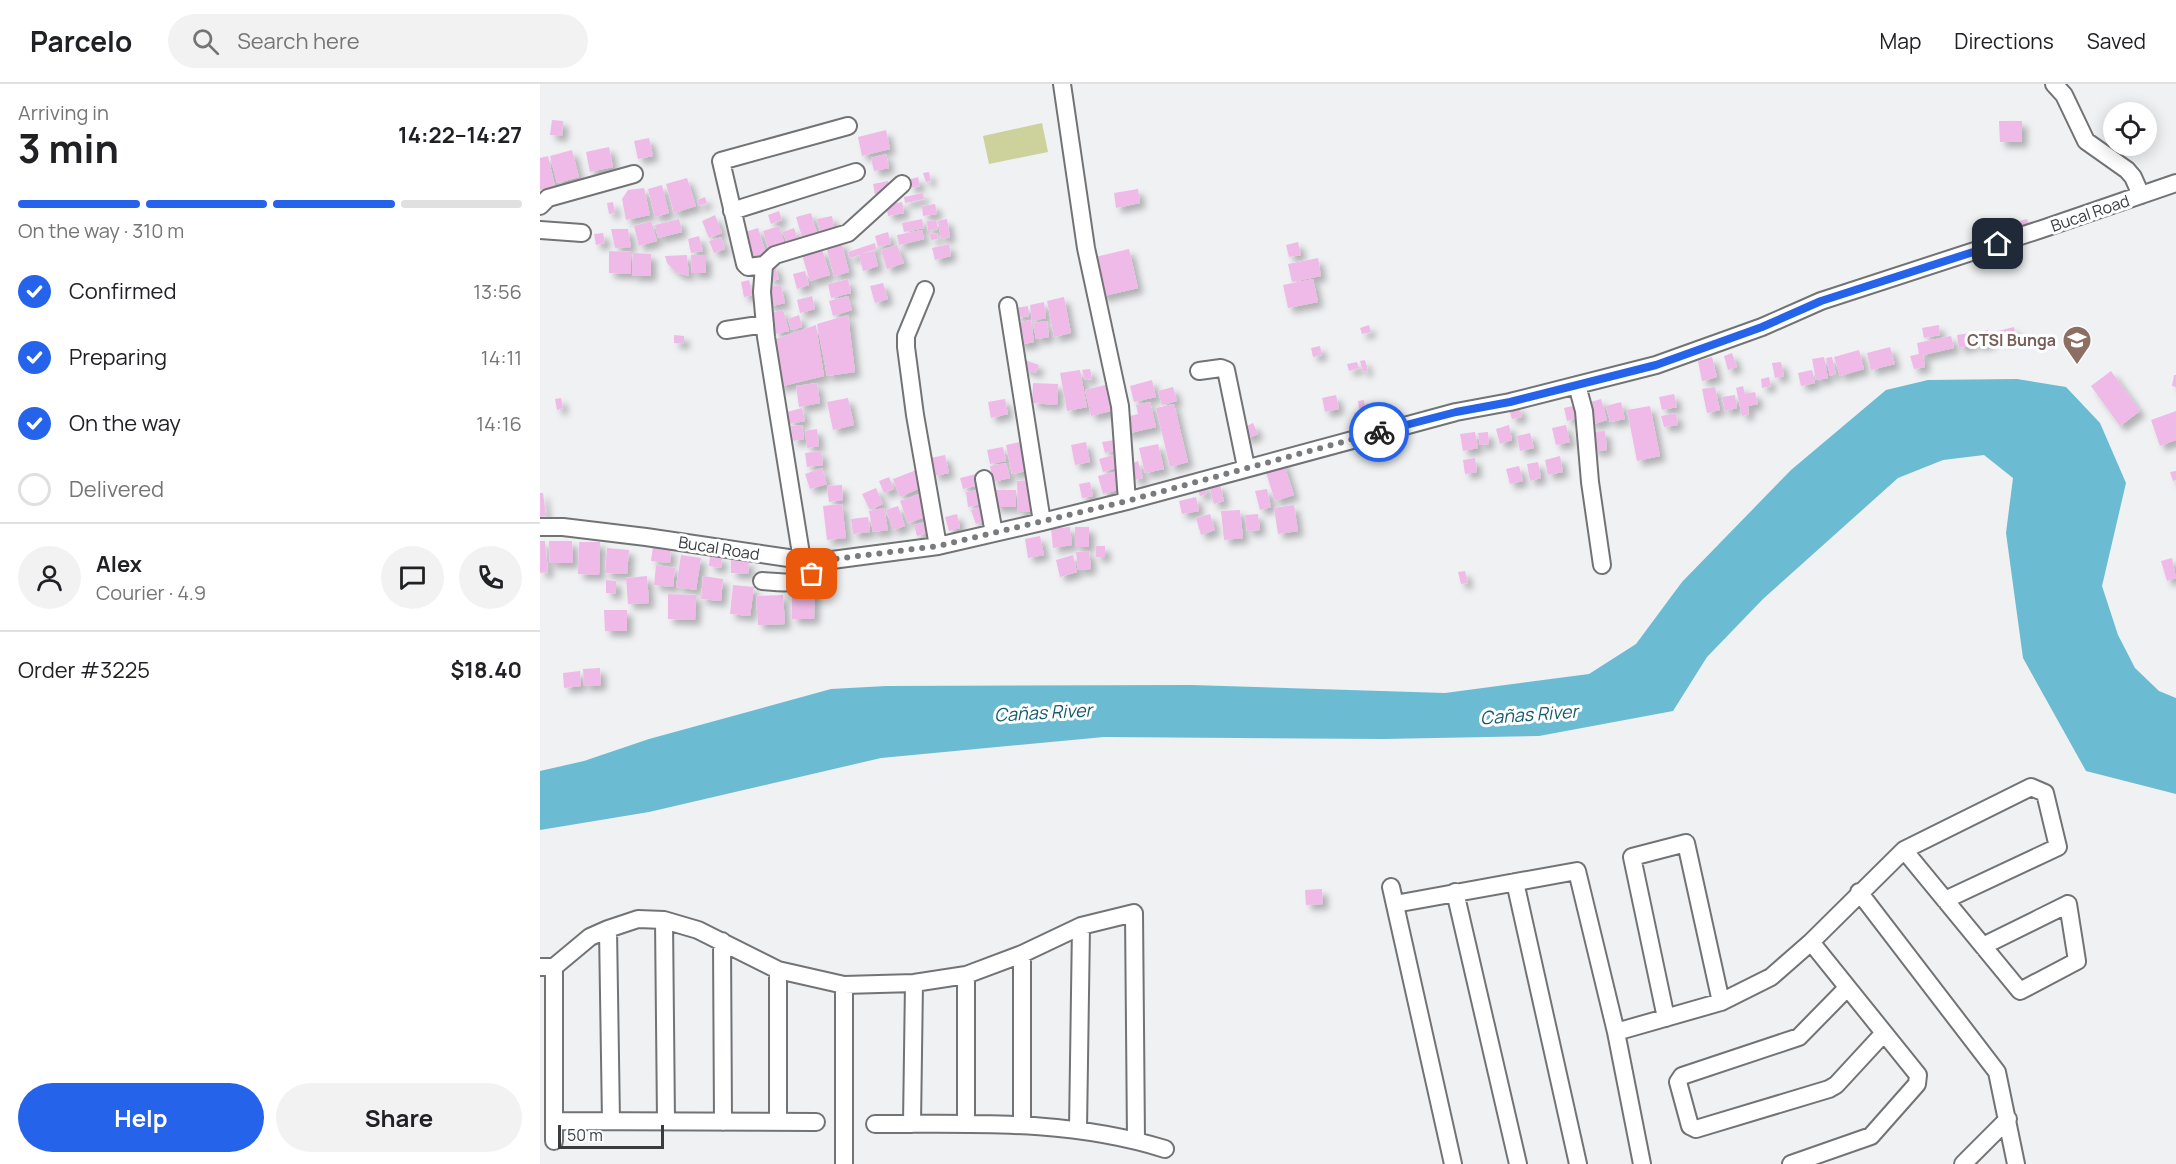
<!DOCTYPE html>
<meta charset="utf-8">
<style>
:root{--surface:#fff;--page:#f2f2f2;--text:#202124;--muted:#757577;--line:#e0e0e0;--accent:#2563eb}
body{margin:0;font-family:Manrope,sans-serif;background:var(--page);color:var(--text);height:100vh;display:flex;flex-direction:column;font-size:22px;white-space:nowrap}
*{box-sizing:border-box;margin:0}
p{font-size:20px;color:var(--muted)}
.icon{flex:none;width:33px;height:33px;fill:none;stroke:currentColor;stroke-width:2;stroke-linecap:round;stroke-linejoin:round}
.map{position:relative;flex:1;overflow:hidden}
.details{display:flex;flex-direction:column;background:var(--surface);width:540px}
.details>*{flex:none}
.controls{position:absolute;left:1563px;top:18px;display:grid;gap:12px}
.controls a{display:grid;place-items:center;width:54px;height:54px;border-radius:50%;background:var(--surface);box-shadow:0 3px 15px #0003;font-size:30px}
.scale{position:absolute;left:18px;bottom:15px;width:106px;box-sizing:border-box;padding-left:6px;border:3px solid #3a3b3c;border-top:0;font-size:16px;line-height:21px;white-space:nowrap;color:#3a3b3c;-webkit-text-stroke:4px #fdfeff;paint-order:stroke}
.pin{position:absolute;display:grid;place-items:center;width:51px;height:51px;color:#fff;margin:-26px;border-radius:12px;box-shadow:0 3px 9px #0006}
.courier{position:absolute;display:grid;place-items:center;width:60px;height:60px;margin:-30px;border:4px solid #2563eb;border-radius:50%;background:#fff;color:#222;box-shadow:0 2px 8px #0007}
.summary em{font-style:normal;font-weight:700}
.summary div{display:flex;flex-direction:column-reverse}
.summary{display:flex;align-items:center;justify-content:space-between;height:102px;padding:0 18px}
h1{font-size:39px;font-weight:700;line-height:45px}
.bar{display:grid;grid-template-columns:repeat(4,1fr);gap:9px 6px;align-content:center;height:72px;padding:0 18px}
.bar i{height:8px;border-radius:4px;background:var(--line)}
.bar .active{background:var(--accent)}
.bar p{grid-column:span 4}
.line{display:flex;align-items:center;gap:15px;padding:0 18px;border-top:2px solid var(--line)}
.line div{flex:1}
.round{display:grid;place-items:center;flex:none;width:63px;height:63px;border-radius:32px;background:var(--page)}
ol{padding:0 18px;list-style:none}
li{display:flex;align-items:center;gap:18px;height:66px}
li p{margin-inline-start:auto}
li .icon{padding:6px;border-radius:50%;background:var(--accent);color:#fff;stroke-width:4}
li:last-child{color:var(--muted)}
li i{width:33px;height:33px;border:3px solid var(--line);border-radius:50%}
.button{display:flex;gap:12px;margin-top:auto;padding:12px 18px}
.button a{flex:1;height:69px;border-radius:36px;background:var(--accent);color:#fff;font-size:24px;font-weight:700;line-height:69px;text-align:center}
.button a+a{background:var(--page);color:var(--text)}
header{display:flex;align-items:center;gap:36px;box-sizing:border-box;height:84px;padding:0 30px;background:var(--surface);border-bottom:2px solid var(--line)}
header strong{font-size:28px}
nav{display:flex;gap:33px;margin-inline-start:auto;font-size:21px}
.search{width:420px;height:54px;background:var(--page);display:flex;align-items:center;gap:15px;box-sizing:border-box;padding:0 21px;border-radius:33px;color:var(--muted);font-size:22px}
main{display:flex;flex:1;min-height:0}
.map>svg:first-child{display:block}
.green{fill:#cdd19c}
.water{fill:#6bbbd3}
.building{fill:#efbae8;filter:url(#shadow)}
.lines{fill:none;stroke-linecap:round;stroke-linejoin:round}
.minor-casing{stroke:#727375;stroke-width:20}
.minor{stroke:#fff;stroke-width:16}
.done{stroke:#797b7c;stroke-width:6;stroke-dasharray:0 10.8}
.route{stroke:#2563eb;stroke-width:8}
.labels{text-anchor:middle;stroke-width:6;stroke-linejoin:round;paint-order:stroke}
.street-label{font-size:16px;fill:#3a3b3c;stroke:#fdfeff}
.education-label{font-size:16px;font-weight:bold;fill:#785e54;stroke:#fdfeff;text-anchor:end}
.water-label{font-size:18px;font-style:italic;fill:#185a6b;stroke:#fdfeff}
</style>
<header>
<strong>Parcelo</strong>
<div class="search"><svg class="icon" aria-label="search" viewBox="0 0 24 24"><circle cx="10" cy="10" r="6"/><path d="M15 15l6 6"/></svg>Search here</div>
<nav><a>Map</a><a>Directions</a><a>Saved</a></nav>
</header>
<main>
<section class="details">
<div class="summary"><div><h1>3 min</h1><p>Arriving in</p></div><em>14:22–14:27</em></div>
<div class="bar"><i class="active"></i><i class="active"></i><i class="active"></i><i></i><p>On the way · 310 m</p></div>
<ol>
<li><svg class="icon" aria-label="check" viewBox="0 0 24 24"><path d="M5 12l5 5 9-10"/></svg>Confirmed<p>13:56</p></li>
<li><svg class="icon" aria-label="check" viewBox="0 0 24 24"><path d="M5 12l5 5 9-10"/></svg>Preparing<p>14:11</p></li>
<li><svg class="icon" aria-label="check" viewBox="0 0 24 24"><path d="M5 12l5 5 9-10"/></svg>On the way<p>14:16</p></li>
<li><i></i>Delivered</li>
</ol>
<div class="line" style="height:108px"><a class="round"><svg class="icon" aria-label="person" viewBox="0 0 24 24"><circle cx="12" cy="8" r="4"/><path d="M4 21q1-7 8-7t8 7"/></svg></a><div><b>Alex</b><p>Courier · 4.9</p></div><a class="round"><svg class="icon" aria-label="chat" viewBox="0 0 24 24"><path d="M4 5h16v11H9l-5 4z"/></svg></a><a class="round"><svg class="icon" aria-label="phone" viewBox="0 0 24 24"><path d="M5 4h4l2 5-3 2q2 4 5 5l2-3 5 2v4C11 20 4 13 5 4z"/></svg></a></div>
<div class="line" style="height:78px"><div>Order #3225</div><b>$18.40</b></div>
<div class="button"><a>Help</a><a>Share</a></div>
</section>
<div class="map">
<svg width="1636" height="1080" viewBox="0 0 1636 1080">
<defs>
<filter id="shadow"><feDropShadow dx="5.5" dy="5.5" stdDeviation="3" flood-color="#0004"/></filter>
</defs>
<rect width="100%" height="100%" fill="#eff1f3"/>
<!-- green -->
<path class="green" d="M502 39 508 68 449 80 443 52Z"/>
<!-- water -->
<path class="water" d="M1477 295 1526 303 1560 339 1586 399 1562 502 1578 551 1595 584 1619 607 1636 614V710L1546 687 1483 574 1466 449 1473 394 1444 371 1403 376 1358 394 1223 515 1167 573 1133 627 999 652 843 655 564 653 341 674 109 728 0 746V687L44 677 109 655 291 605 346 602 651 601 905 609 1049 590 1096 560 1142 498 1251 386 1346 306 1388 296Z"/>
<!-- building -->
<path class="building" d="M12 36 23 37 22 52 10 51Z
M1459 37H1482V58H1460Z
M346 46 350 65 322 72 318 53Z
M109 54 113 72 98 75 94 57Z
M69 63 73 83 50 88 46 68Z
M32 66 39 93 17 99 10 72Z
M346 70 349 84 334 87 331 74Z
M8 72 15 102 0 106V74Z
M389 88 391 97 386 98 383 89Z
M378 93 380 102 370 104 368 96Z
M147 94 156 122 134 129 126 100Z
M348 97 350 108 335 110 333 100Z
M122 101 129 129 115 133 108 105Z
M104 104 110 131 86 136 82 115 88 106Z
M598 105 600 119 576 124 574 109Z
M383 109 384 115 365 119 364 113Z
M165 113 167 119 159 122 157 116Z
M73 118 75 129 69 130 67 119Z
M362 118 364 129 348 132 346 121Z
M395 120 397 130 383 132 382 122Z
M239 127 242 136 231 140 228 131Z
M271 129 278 152 263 156 256 133Z
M175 131 182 149 169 154 162 137Z
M292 132 295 149 281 152 277 135Z
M139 135 142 148 118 154 115 141Z
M382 135 384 144 364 148 362 139Z
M407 135 410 153 401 155 398 137Z
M1487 135 1490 143 1482 145 1480 137Z
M396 136 398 145 388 147 387 137Z
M111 137 117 157 99 162 94 142Z
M239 142 245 161 229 166 223 147Z
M218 144 226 169 210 174 202 149Z
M254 144 258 156 247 160 243 148Z
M71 145H88L91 163 75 164Z
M382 146 384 155 359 161 357 151Z
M348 148 351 160 338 163 335 152Z
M63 149 65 159 56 161 54 150Z
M397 149 398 155 391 156 390 150Z
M159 152 163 167 151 169 148 155Z
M181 153 185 165 174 169 169 157Z
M301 157 309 188 294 192 286 162Z
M758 158 761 171 749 173 746 161Z
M335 159 336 165 321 170 334 167 338 182 323 187 319 171 310 174 308 168Z
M409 160 411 172 395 176 392 164Z
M357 161 364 179 347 185 341 166Z
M282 165 290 191 270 197 262 171Z
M589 165 598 204 560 213 551 174Z
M69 167 91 168V190L69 189Z
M93 169 111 170V192H92Z
M147 171 149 192 137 189 127 179 125 172Z
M151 171H166V189H152Z
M778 174 781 192 752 198 748 180Z
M234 180 239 195 230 198 226 182Z
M265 187 269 201 257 205 253 190Z
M308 195 311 209 291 214 288 200Z
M773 195 778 218 748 224 743 201Z
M209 196 213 211 204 213 201 198Z
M343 199 348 215 335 219 330 202Z
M241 201 245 219 228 223 224 204Z
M272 212 275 225 260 229 257 216Z
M308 212 312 226 293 232 289 217Z
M524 213 531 249 514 253 507 217Z
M504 218 506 234 492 237 490 221Z
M488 222 489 232 476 234 475 224Z
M243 226 249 247 235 250 230 229Z
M259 231 262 243 251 246 248 235Z
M308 231 315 288 287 292 277 240Z
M491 236 494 258 479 261 475 239Z
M507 237 509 253 496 255 493 239Z
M276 241 284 292 239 303 230 257Z
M829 241 831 248 822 250 820 244Z
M1399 241 1400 251 1384 254 1382 244Z
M1474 243 1476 253 1460 257 1458 247Z
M1448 246 1451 259 1437 262 1434 250Z
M1431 249 1434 261 1419 264 1417 251Z
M134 251 144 252V260L134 259Z
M1411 252 1414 264 1383 271 1385 283 1374 285 1370 272 1379 270 1377 259Z
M780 262 782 271 773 273 771 264Z
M1350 263 1355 280 1331 286 1327 269Z
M1319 266 1324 285 1300 292 1294 273Z
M1192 269 1197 283 1188 286 1184 272Z
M1172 273 1177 293 1162 297 1158 277Z
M1284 273 1288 294 1276 296 1272 275Z
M1292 273 1296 290 1290 292 1286 274Z
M485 276 499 281 496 289 482 284Z
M825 276 828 287 823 288 820 277Z
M817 278 819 284 809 287 807 280Z
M1241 278 1244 292 1235 294 1232 279Z
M550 285 552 295 545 296 542 286Z
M540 286 547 323 527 327 520 289Z
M1272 286 1275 299 1261 302 1258 289Z
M1571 287 1600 327 1580 342 1551 302Z
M1634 291H1636V303L1632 302Z
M1229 293 1231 302 1222 304 1221 295Z
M612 296 616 313 594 318 590 302Z
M277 299 280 319 259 323 256 302Z
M493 299 518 300 517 321 492 319Z
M573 299 579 325 551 332 545 306Z
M1203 302 1205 310 1215 308 1218 320 1208 322 1209 330 1202 332 1196 304Z
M633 303 637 317 622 321 618 307Z
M1175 303 1180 326 1167 329 1162 305Z
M1134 310 1137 323 1122 326 1119 313Z
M796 311 799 325 785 328 782 314Z
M1195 311 1197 324 1185 327 1182 313Z
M21 314 23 324 17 326 15 315Z
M308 314 314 341 293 346 287 318Z
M465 315 468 330 451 334 448 318Z
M1061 315 1067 336 1051 341 1044 320Z
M824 316 825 324 819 325 818 317Z
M610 318 616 343 586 350 582 334 598 330 596 321Z
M1081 318 1085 335 1070 338 1066 322Z
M634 320 648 378 630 383 616 324Z
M1037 321 1040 333 1027 337 1024 324Z
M979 322 982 333 972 335 969 325Z
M1110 322 1120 372 1097 377 1087 326Z
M262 324 265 337 249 340 247 328Z
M824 326 826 333 815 335 814 329Z
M1636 327V356L1620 362 1611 336Z
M1136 329 1138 341 1124 343 1121 332Z
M713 339 718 350 706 355 701 345Z
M262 341 264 355 253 357 251 342Z
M969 341 972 356 960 360 956 345Z
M1026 341 1030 358 1016 361 1012 344Z
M277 345 279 362 267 364 265 347Z
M1065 347 1067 366 1053 367 1051 348Z
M935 348 938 364 923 367 920 350Z
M948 348 949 360 940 361 938 349Z
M990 349 994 364 980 367 977 352Z
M575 356 577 366 565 369 562 358Z
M480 358 487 387 472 390 466 361Z
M546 358 550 378 535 381 531 361Z
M618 360 624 385 605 389 599 364Z
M463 363 466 377 450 380 447 366Z
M281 367 283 381 267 383 265 369Z
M577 370 580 383 563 388 559 375Z
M405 371 409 389 394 392 391 374Z
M1020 372 1023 388 1008 391 1005 376Z
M935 374 937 388 925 390 923 376Z
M598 377 603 394 594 396 590 380Z
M743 377 754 411 735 417 724 382Z
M998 378 1001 394 990 397 987 380Z
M466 379 470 394 453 398 450 382Z
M979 382 983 397 970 400 966 385Z
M282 384 287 400 270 405 265 390Z
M379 385 385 402 360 413 353 395Z
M578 387 582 405 563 410 558 392Z
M1636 387V396L1633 397 1630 388Z
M436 390 439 401 423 405 420 394Z
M349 393 354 405 344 409 339 397Z
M490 396 491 428H478L477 397Z
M550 398 553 412 542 414 539 400Z
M663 399 667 410 660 412 656 401Z
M680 400 684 417 674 420 669 402Z
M302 401 303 416 289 418 287 402Z
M336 404 343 420 330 426 322 410Z
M727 405 731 423 720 426 715 407Z
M439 406 442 420 428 423 426 408Z
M454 406H476V423H454Z
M0 409H3L6 432 0 433Z
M382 409 391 431 368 439 360 417Z
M656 413 659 427 642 430 639 417Z
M302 420 306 454 287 456 283 422Z
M754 421 758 447 738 450 734 424Z
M358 422 365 442 353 446 346 426Z
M444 422 448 436 436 440 431 426Z
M344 424 348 446 333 448 329 427Z
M700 426 703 454 684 456 681 427Z
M417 430 420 444 409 447 405 433Z
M670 430 675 446 661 451 656 434Z
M718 430 720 446 707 447 705 431Z
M328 433 330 448 313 450 311 435Z
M389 437 391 448 377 452 374 441Z
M530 443 532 461 513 464 511 445Z
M535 443H549V463H535Z
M500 452 504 471 488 474 485 455Z
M0 457H5L8 488 0 489Z
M9 457H32L33 479H10Z
M39 458H60L59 491 38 490Z
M556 462H565V473H556Z
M113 463 131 465 130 479 111 477Z
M67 464 89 466 87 490 65 489Z
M549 467 551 485 538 486 536 468Z
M141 471 161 474 156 506 136 503Z
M533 471 537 488 520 493 516 476Z
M170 472 182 473 181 484 169 482Z
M1632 474 1636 494 1627 497 1621 477Z
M191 476 209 477 208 490 191 489Z
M116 481 135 484 133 503 114 501Z
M925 487 928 499 921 500 918 488Z
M107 492 109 519 88 520 86 494Z
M163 492 183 495 181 517 161 515Z
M66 496 76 497V510L66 509Z
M252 500 275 501 274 535H252Z
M193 501 214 503 210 532 190 530Z
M128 510 156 511 155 536 128 535Z
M243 511 245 540 218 541 216 512Z
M64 526H87V547H65Z
M60 584 61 601 44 602 43 585Z
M40 587 41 602 24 604 23 589Z
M782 805 783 820 766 821 765 806Z"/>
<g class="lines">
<!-- minor casing -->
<g class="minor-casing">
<path id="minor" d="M522 0 546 164 580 322 587 417
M1514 0 1524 11 1546 57 1587 86 1593 93 1601 111
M0 122 8 114 94 90
M192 127 316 88
M0 146 42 149
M224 181 208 183 205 180 181 77 308 42
M385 206 366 252V263L375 331 398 462
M468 222 502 438
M186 246 225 240
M659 287 681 284 686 286 706 383
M1037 301 1044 327 1050 398 1062 481
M444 395 454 449
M0 443H23L106 453 262 476H292L398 462 502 438 587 417 916 328 970 318 1116 281 1222 243 1281 217 1502 145 1636 99
M262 476 226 253 222 208 224 181 235 171 308 149 362 100
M222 497C237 498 258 502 272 490 275 488 277 481 279 477
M1364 766 1480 907 1537 877 1528 820 1443 862
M975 798 1038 1080
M851 803 913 1080
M915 808 978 1080
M1319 808 1457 988 1476 1080
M855 820 1037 787 1076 948 1102 1080
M124 836 126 1037
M68 845 71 1037
M182 857 183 1038
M0 883H14L50 853 68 845 98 835 124 836 158 846 238 886 304 901 374 899 426 891 482 870 541 842 594 829 596 1056
M14 883V1057
M304 901V1080
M1307 904 1259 953 1142 992 1138 998 1150 1042 1156 1045 1289 1005 1296 1001 1344 949
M1126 934 1092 773 1146 759 1181 918
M1076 948 1181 918 1231 893 1271 858 1364 766 1491 703 1505 709 1518 763 1405 816
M14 1037 276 1038
M238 1038V886
M335 1040C434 1040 529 1035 625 1065
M372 1040 374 899
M426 1040V891
M482 1040V870
M538 1045 541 842
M1251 1080 1331 1052 1377 1000 1378 991 1271 858
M1423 1080 1468 1035"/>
</g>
<!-- minor -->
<use href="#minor" class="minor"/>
</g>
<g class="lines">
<!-- done -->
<path class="done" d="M272 490 279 477 398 462 587 417 839 348"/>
<!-- route -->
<path class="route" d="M839 348 916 328 970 318 1116 281 1222 243 1281 217 1458 160"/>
</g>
<!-- icons -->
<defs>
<g id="school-pin" transform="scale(1.5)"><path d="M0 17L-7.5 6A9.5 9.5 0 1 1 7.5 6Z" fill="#8d6e63" stroke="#fdfeff"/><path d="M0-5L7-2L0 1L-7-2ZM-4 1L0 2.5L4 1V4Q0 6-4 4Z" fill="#fff"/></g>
</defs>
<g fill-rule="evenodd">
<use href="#school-pin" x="1537" y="256"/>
</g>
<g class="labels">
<!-- street labels -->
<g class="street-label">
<text transform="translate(1550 129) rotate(-19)" y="6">Bucal Road</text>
<text transform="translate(179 464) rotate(9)" y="6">Bucal Road</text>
</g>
<!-- education labels -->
<g class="education-label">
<text x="1516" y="262">CTSI Bunga</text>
</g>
<!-- water labels -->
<g class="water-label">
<text transform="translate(503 629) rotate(-3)" y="6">Cañas River</text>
<text transform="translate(989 631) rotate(-4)" y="6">Cañas River</text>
</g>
</g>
</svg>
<div class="controls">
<a><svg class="icon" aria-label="locate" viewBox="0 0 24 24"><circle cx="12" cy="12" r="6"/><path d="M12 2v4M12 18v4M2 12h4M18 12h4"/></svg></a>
</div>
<div class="scale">50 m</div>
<div class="pin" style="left:272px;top:490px;background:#ea580c"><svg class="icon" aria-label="bag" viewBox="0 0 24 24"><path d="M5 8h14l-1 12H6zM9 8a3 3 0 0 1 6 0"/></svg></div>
<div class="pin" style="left:1458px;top:160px;background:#1f2937"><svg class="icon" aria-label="home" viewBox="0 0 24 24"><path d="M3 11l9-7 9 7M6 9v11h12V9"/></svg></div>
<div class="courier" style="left:839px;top:348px"><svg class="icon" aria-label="bike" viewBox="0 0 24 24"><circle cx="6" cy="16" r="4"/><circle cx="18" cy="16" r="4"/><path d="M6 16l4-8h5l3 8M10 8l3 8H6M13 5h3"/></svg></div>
</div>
</main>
